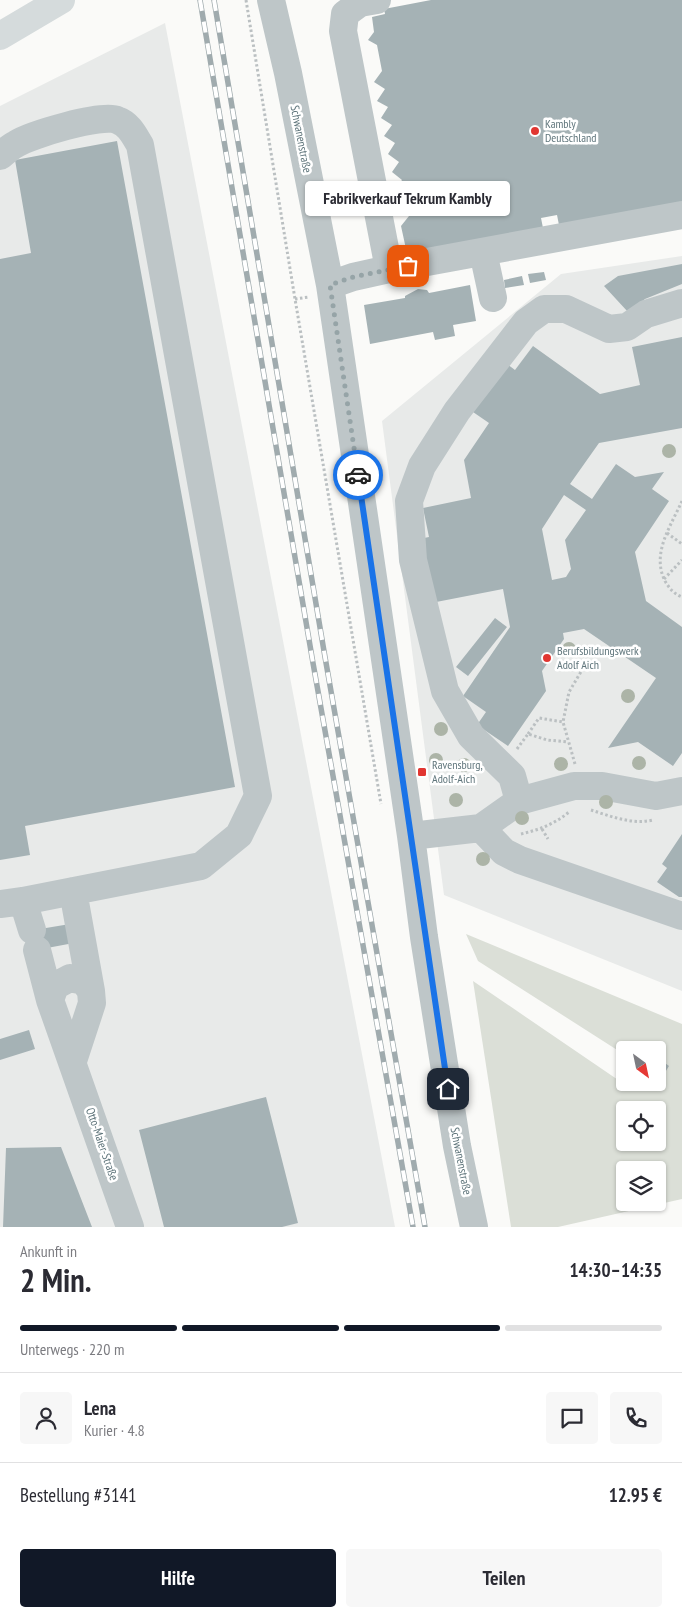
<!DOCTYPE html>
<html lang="de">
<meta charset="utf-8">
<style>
:root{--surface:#fff;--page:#f7f7f7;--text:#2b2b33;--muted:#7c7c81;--line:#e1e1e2;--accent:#111827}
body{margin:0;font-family:"PT Sans Narrow",sans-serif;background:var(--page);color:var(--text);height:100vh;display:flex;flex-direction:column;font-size:19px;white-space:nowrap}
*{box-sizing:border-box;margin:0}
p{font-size:16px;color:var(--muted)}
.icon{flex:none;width:28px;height:28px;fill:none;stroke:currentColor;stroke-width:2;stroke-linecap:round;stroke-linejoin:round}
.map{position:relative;height:1227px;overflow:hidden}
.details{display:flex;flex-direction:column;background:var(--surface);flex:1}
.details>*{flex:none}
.needle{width:32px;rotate:147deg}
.fabs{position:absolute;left:616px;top:1041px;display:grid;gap:10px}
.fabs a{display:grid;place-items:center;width:50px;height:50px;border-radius:5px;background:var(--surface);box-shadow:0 1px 4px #0004;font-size:25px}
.pin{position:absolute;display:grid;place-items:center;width:42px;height:42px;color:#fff;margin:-21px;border-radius:10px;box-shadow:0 2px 8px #0006}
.courier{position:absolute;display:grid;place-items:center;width:50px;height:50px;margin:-25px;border:4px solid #1a73e8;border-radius:50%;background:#fff;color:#222;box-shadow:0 1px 6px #0007}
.bubble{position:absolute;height:35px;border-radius:5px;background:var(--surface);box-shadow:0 1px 4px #0004;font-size:16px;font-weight:800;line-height:35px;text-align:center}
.summary em{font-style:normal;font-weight:800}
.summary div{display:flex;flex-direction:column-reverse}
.summary{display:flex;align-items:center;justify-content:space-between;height:85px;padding:0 20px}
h1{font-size:32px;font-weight:800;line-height:38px}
.bar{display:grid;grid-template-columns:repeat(4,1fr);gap:8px 5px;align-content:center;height:60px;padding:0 20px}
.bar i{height:6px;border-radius:4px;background:var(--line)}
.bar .on{background:var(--accent)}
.bar p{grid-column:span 4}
.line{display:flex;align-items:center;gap:12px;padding:0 20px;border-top:1px solid var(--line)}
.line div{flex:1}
.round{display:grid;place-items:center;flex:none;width:52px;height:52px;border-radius:5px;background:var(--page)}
.button{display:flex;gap:10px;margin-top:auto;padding:10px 20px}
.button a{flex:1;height:58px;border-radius:5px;background:var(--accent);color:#fff;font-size:20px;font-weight:800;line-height:58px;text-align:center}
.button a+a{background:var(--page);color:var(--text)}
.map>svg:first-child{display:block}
.built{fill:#e8eae9}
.green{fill:#dbdfd7;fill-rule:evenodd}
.building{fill:#a5b2b5;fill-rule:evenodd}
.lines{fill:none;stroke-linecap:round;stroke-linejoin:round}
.path{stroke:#bbc0c2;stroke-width:3;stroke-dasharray:2.5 2.5;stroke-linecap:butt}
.minor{stroke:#bec6c8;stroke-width:28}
.major{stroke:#d5dbdc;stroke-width:28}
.rail-casing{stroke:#a0abae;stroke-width:5.5}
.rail{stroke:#fff;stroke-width:4;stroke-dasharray:11;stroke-linecap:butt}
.tree{fill:#acb4a7}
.done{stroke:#96a4a7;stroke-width:5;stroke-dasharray:0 9}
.route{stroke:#1a73e8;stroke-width:6}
.poi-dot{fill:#e13631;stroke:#fff;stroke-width:2}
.labels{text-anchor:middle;stroke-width:5;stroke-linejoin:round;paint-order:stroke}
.poi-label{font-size:12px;fill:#60767c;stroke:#fff;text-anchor:start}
.street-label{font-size:12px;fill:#60767c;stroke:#fff}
</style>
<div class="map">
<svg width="682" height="1227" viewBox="0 0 682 1227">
<rect width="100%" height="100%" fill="#fafaf8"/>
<!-- built -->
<path class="built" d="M165 23 395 1227H0V106Z
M682 256V991L444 895 382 421 561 274Z"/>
<!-- green -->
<path class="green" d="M466 934 682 1024V1199L558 1227H511L473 981 627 1086 630 1083 658 1082V1050H625V1055L478 961ZM625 1110H658V1142H625ZM625 1170H658V1202H625Z"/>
<!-- building -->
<path class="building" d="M431 0H682V202L559 225 557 215 541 218 543 228 416 253 414 247 406 249 401 226 409 216 398 207 405 198 395 191 402 180 392 172 399 162 388 154 395 143 384 136 392 125 381 118 388 107 377 101 385 89 374 82 382 71 377 45 368 40 374 32 372 17 385 14 384 9Z
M117 141 235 787 25 826 30 855 0 860V259L31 253 15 160Z
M682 264V284L645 299 628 312 604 286 618 276Z
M544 272 546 280 530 283 528 274Z
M522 276 524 285 505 288 504 280Z
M470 285 476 321 453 325 455 336 435 340 433 332 370 344 364 305 405 298V296L418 289 427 290 429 293Z
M682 337V428L599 443 570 484 592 499 616 464 635 477 664 472 652 489 669 501 635 552 646 601 682 627V753L673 766 638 742 608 748 656 678 584 629 563 633 564 639 542 671 546 691 508 746 477 725 486 712 463 696 510 627 503 589 431 603 419 539 429 537 423 508 471 498 464 460 489 423 473 412 507 364 515 370 533 346 600 394 640 385 632 347ZM564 495 586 510 565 540 571 569 566 577 552 580 542 529Z
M495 618 507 627 468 676 456 667Z
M682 834V897H679L657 882 667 868 662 864Z
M76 923 79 942 31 951 28 931Z
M29 1030 35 1049 0 1060V1039Z
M658 1058 669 1066 661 1079 658 1076Z
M266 1097 298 1223 282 1227H164L139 1130Z
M61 1147 92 1227H3L6 1148Z"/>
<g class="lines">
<!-- path -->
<path class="path" d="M246 0 295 299 381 804
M295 299 309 297
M682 501C671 526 651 553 665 581 669 588 674 594 682 597
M667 533 682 544
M664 579 682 560
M528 734 539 718 563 722
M517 749 528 734 547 740 568 742
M575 764 563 722 569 692 582 670 596 660
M591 810C610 816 632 825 653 820
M542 829 548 839
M521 834C538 830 555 824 569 812"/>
<!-- minor -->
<path class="minor" d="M271 0 288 73 330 285 411 836 424 937 457 1146 474 1227
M377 0 360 3 345 14 343 31 389 269
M0 156C5 152 10 147 16 144 30 135 103 113 117 120 129 124 134 135 140 145L258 796 239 835 201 866 23 901 0 904
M483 252 493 298
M330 285 353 277 389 269 682 215
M519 801 512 776 471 736 445 691 413 560 409 501 422 466 457 411 526 322 544 309H566L609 329 627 327 646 314 682 303
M481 828 519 801 574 786H602L656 796 682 791
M411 836 481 828 504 852 520 860 682 916
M73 891 91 991
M23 901 32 930
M37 950 50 1000
M73 1061 92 1003 91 991 84 981 70 978 55 986 50 1000 130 1227"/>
<!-- major -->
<path class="major" d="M0 36 61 0"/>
<!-- rail casing -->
<g class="rail-casing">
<path id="rail" d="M200 0 313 663 413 1227
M214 0 325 657 425 1227"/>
</g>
<!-- rail -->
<use href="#rail" class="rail"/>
</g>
<!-- trees -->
<g class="tree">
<circle cx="669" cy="451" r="7"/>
<circle cx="569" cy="649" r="7"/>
<circle cx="628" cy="696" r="7"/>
<circle cx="441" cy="729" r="7"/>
<circle cx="436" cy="760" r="7"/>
<circle cx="639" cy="763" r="7"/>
<circle cx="561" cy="764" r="7"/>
<circle cx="464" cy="765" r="7"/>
<circle cx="456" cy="800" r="7"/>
<circle cx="606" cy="802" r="7"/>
<circle cx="522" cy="818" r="7"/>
<circle cx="483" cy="859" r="7"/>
</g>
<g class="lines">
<!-- done -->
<path class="done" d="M358 475 330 285 353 277 408 266"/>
<!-- route -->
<path class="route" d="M358 475C388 679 416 884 448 1089"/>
</g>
<!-- markers -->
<g class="poi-dot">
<circle cx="535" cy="131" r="5"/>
<circle cx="547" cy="658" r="5"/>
<rect x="417" y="767" width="10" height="10" rx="2.5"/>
</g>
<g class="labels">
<!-- poi labels -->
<g class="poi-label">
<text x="545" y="128">Kambly<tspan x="545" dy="14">Deutschland</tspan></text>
<text x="557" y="655">Berufsbildungswerk<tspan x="557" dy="14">Adolf Aich</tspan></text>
<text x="432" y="769">Ravensburg,<tspan x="432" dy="14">Adolf-Aich</tspan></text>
</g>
<!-- street labels -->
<g class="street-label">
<text transform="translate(301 139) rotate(79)" y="4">Schwanenstraße</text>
<text transform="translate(102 1144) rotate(71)" y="4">Otto-Maier-Straße</text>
<text transform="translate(461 1161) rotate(79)" y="4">Schwanenstraße</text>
</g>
</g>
</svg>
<div class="fabs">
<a><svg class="needle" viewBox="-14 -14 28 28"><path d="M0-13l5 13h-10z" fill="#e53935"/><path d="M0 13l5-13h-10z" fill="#7c7c81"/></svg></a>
<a><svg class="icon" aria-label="locate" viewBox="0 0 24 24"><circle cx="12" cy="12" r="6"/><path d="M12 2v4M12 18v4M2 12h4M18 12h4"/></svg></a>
<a><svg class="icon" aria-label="layers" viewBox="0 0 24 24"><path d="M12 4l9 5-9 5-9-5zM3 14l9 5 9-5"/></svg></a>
</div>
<div class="pin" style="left:408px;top:266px;background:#ea580c"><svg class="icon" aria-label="bag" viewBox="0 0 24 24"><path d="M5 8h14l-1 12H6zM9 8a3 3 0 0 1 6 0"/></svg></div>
<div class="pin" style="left:448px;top:1089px;background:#1f2937"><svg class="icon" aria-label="home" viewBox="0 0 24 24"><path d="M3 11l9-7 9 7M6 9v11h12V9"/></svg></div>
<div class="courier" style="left:358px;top:475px"><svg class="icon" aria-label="car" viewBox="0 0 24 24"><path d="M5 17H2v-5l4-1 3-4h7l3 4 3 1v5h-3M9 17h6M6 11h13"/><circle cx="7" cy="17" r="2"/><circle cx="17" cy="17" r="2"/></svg></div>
<div class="bubble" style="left:305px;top:181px;width:205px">Fabrikverkauf Tekrum Kambly</div>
</div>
<section class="details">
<div class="summary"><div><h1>2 Min.</h1><p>Ankunft in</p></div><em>14:30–14:35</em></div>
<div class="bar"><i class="on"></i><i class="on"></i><i class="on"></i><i></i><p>Unterwegs · 220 m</p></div>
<div class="line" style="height:90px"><a class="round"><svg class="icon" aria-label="person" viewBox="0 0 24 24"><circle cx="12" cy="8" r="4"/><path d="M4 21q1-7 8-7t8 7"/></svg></a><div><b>Lena</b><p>Kurier · 4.8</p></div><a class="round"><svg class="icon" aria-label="chat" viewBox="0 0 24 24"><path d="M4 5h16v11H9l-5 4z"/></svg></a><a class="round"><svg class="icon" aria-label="phone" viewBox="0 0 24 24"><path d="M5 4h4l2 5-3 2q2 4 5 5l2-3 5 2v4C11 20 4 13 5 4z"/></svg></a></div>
<div class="line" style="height:65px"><div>Bestellung #3141</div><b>12.95 €</b></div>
<div class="button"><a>Hilfe</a><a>Teilen</a></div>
</section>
